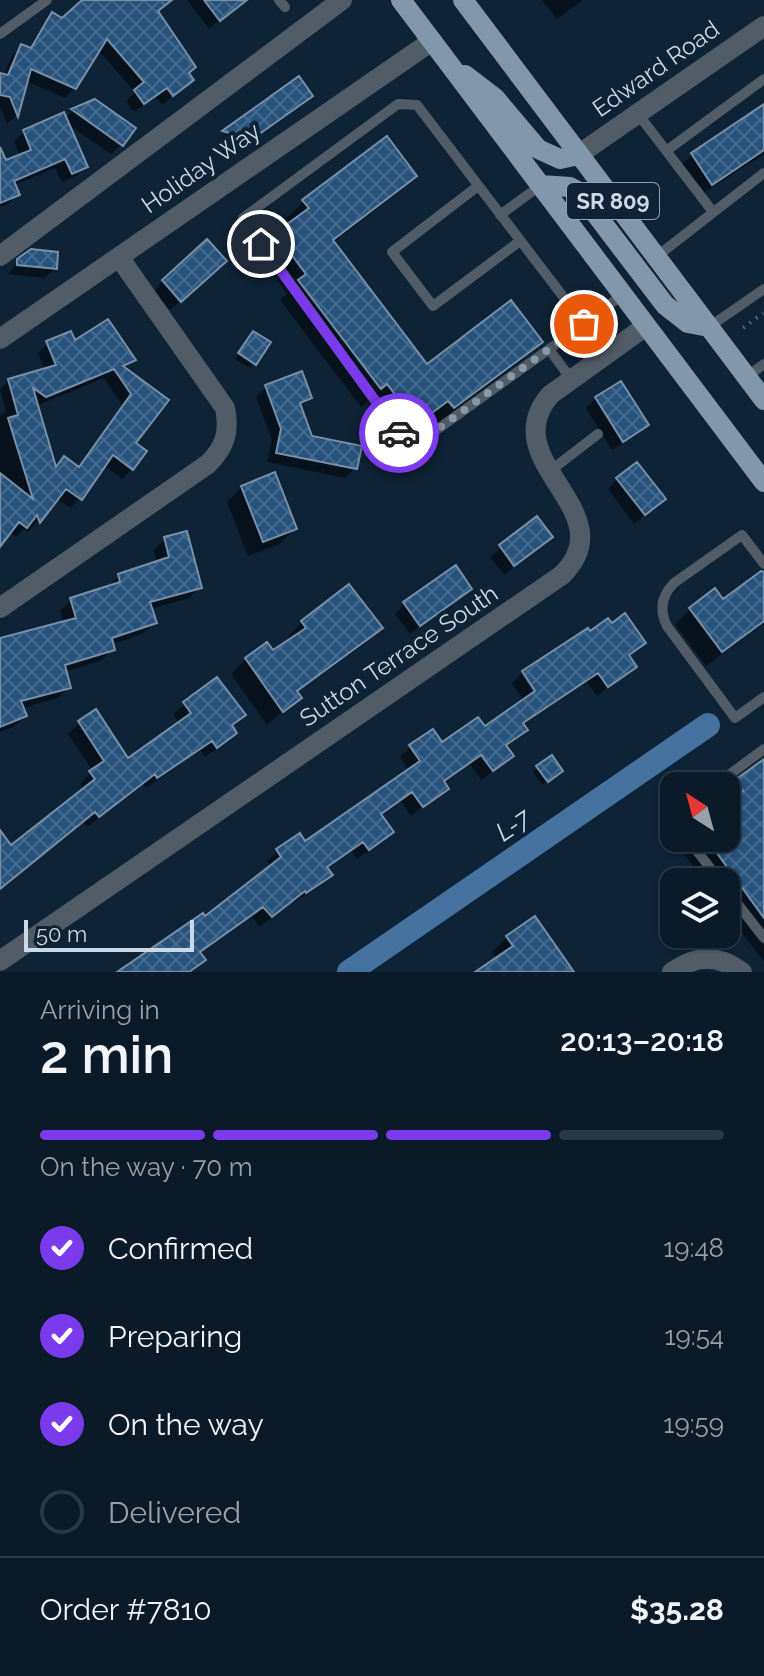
<!DOCTYPE html>
<meta charset="utf-8">
<style>
:root{--surface:#0a1a28;--page:#132330;--text:#f1f3f6;--muted:#99a1a8;--line:#2a3845;--accent:#7c3aed}
body{margin:0;font-family:Raleway,sans-serif;background:var(--page);color:var(--text);height:100vh;display:flex;flex-direction:column;font-size:30px;white-space:nowrap}
*{box-sizing:border-box;margin:0}
p{font-size:26px;color:var(--muted)}
.icon{flex:none;width:44px;height:44px;fill:none;stroke:currentColor;stroke-width:2;stroke-linecap:round;stroke-linejoin:round}
.map{position:relative;height:972px;overflow:hidden}
.panel{display:flex;flex-direction:column;background:var(--surface);flex:1}
.panel>*{flex:none}
.needle{width:52px;rotate:324deg}
.fabs{position:absolute;left:660px;top:772px;display:grid;gap:16px}
.fabs a{display:grid;place-items:center;width:80px;height:80px;border-radius:16px;background:var(--surface);box-shadow:0 2px 6px #0004,0 0 0 2px var(--line);font-size:40px}
.scale{position:absolute;left:24px;bottom:20px;width:170px;box-sizing:border-box;padding-left:8px;border:4px solid #cbd8e5;border-top:0;font-size:22px;line-height:28px;white-space:nowrap;color:#cbd8e5;-webkit-text-stroke:6px #0e2336;paint-order:stroke}
.pin{position:absolute;display:grid;place-items:center;width:68px;height:68px;color:#fff;margin:-34px;border:4px solid #fff;border-radius:50%;box-shadow:0 2px 8px #0007}
.courier{position:absolute;display:grid;place-items:center;width:80px;height:80px;margin:-40px;border:6px solid #7c3aed;border-radius:50%;background:#fff;color:#222;box-shadow:0 2px 10px #0007}
.headline em{font-style:normal;font-weight:600}
.headline div{display:flex;flex-direction:column-reverse}
.headline{display:flex;align-items:center;justify-content:space-between;height:136px;padding:0 40px}
h1{font-size:52px;font-weight:600;line-height:60px}
.bar{display:grid;grid-template-columns:repeat(4,1fr);gap:12px 8px;align-content:center;height:96px;padding:0 40px}
.bar i{height:10px;border-radius:6px;background:var(--line)}
.bar .current{background:var(--accent)}
.bar p{grid-column:span 4}
.line{display:flex;align-items:center;gap:20px;padding:0 40px;border-top:2px solid var(--line)}
.line div{flex:1}
ol{padding:0 40px;list-style:none}
li{display:flex;align-items:center;gap:24px;height:88px}
li p{margin-inline-start:auto}
li .icon{padding:8px;border-radius:50%;background:var(--accent);color:#fff;stroke-width:4}
li:last-child{color:var(--muted)}
li i{width:44px;height:44px;border:4px solid var(--line);border-radius:50%}
.map>svg:first-child{display:block}
.shadow{fill:#0007;fill-rule:evenodd}
.lines{fill:none;stroke-linecap:round;stroke-linejoin:round}
.canal{stroke:#45729f;stroke-width:24}
.building{fill:url(#building-cross-hatch);stroke:#788fa8;stroke-width:2;fill-rule:evenodd}
.path{stroke:#4e6071;stroke-width:4;stroke-dasharray:2 6;stroke-linecap:butt}
.service{stroke:#525c66;stroke-width:10}
.minor{stroke:#525c66;stroke-width:20}
.primary{stroke:#8296ac;stroke-width:20}
.done{stroke:#8999a8;stroke-width:8;stroke-dasharray:0 14.4}
.route{stroke:#7c3aed;stroke-width:10}
.labels{text-anchor:middle;stroke-width:8;stroke-linejoin:round;paint-order:stroke}
.shield{fill:#0e2336;stroke:#92a2b0;stroke-width:2}
.shield-label{font-size:22px;font-weight:bold;fill:#cbd8e5}
.street-label{font-size:24px;fill:#cbd8e5;stroke:#0e2336}
.water-label{font-size:26px;font-style:italic;fill:#c0d9f4;stroke:#0e2336}
</style>
<div class="map">
<svg width="764" height="972" viewBox="0 0 764 972">
<defs>
<pattern id="building-cross-hatch" width="8" height="8" patternUnits="userSpaceOnUse" patternTransform="scale(2)"><rect width="8" height="8" fill="#26527c"/><path d="M0 0l8 8M0 8l8-8" fill="none" stroke="#446a8e"/></pattern>
</defs>
<rect width="100%" height="100%" fill="#0e2336"/>
<!-- shadow -->
<path class="shadow" d="M85 0H156V12L192 80 162 105 156 97 134 112 126 101 135 92 98 50 75 88 65 98 26 81 16 116 7 124 0 106V75L3 76 12 56 22 47 28 49 43 25 53 15 62 20Z
M187 0H244L209 29Z
M542 0H583L557 19Z
M299 79 311 96 301 106 240 149 215 142Z
M95 101 121 145 111 154 66 123 85 166 76 176 62 182 55 168 14 185 18 194 8 204 0 207V165L20 156 14 142 24 132 65 118 72 111Z
M764 106V154L696 198 677 169 692 155Z
M415 176 395 195 333 243 426 366 540 342 521 361 434 426 428 419 397 442 367 402 361 407 280 300 287 294 257 254 288 226 284 221 304 201Z
M18 261 55 268 45 278 8 274Z
M215 271 170 310 154 291 163 281Z
M249 338 254 364 250 368 235 359Z
M48 343H74L133 360 124 369 166 401 133 444 132 469 122 479 104 465 71 508 56 499 28 532 24 529 16 537 9 532 0 544V415L6 413 0 389 9 381 45 370 38 353ZM104 378 122 405 78 468H55L36 406Z
M620 383 647 425 637 435 612 450 586 408 596 399Z
M266 387 310 398 300 408 311 437 355 468 345 478 267 462 272 440 256 397Z
M617 479 663 499 634 524 608 489Z
M242 487 294 529 280 544 248 556 227 502Z
M537 519 551 537 504 575 490 557Z
M165 539 200 587 189 598 151 609 155 622 144 633 111 645 113 649 102 660 65 672 69 687 58 698 22 708 25 716 14 727 0 732V642L64 623 60 611 71 600 108 587 119 576 157 563 154 550Z
M764 581V623L706 666 675 624 690 610 723 602Z
M470 588 410 634 395 614 405 604Z
M302 622 381 628 366 643 296 693 299 698 267 725 231 674 246 659 272 653 290 641 288 637Z
M590 633 643 643 628 657 634 666 597 696 587 682 522 725 525 729 505 747 511 756 500 767 481 780 470 764 442 783 446 788 411 816 401 801 380 816 391 832 381 843 357 859 352 851 326 869 330 875 319 886 295 902 293 900 260 927 251 916 199 954 203 960 191 972H116L139 955 141 958 205 919 271 867 267 861 278 851 305 844 409 771 400 757 410 747 442 745 484 729 524 701 512 683 521 674 539 701Z
M217 680 243 715 231 727 234 732 224 743 205 757 200 750 146 788 143 784 87 827 83 822 0 889V848H11L84 790 80 784 93 771 68 734 79 723 127 761 180 724 173 714Z
M551 758 556 775 542 785 533 772Z
M764 761V962L726 911V882H705L678 846 687 838H726V792Z
M507 937 562 972H482L497 959 492 952Z"/>
<g class="lines">
<!-- canal -->
<path class="canal" d="M349 972 708 725"/>
</g>
<!-- building -->
<path class="building" d="M82 0H172L158 11 196 67 189 73 194 80 173 96 167 88 144 104 134 90 144 82 107 39 76 89 31 69 18 117 10 97 0 95V73L8 75 21 44 31 48 52 12 62 18Z
M204 0H247L220 21Z
M299 76 313 96 251 140 222 131Z
M95 99 136 128 123 146 71 109Z
M764 104V150L712 185 691 153Z
M64 112 88 167 72 174 65 159 14 181 20 195 0 203V147L6 160 31 150 23 130Z
M387 136 417 176 333 240 427 364 511 300 543 342 454 408 448 401 417 424 387 384 381 389 298 280 306 274 275 233 309 208 302 200Z
M207 239 227 261 181 302 162 280Z
M31 249 58 252 57 269 17 265V259Z
M108 319 136 360 123 366 169 400 136 443 147 451 133 470 113 455 82 500 66 489 40 523 37 515 27 528 19 522 0 547V473L33 499 8 418 18 415 8 379 56 365 46 341 71 331 75 340ZM114 369 131 394 79 467 64 456 56 467 33 388 46 397Z
M253 331 271 342 256 365 238 353Z
M302 371 312 398 300 403 312 436 362 446 357 469 276 453 281 429 265 385Z
M621 381 649 425 623 442 595 397Z
M637 462 666 499 645 515 616 478Z
M275 472 297 529 263 542 241 486Z
M537 516 553 537 514 566 499 545Z
M187 531 202 588 150 602 157 623 112 638 115 650 65 665 71 688 21 701 27 716 0 727V638L76 618 70 598 120 582 118 574 169 557 164 537Z
M456 565 472 589 420 626 403 602Z
M761 571 764 572V621L722 652 689 608 715 588 723 599Z
M349 584 383 628 297 691 302 698 283 712 245 658 267 642 273 650 306 628 301 621Z
M625 613 646 643 629 655 637 667 608 687 598 673 523 723 528 730 506 745 514 756 493 771 481 755 444 781 449 789 423 807 412 792 381 814 394 832 369 850 363 842 327 867 333 875 306 893 305 891 272 917 263 907 200 952 206 960 189 972H117L203 913 205 916 281 857 276 849 300 833 305 841 420 761 409 745 433 729 442 742 478 717 485 726 535 691 522 671 588 628 590 631 608 618 612 623Z
M217 677 246 715 232 725 237 733 217 748 212 741 157 778 155 774 99 817 95 812 0 889V830L11 845 95 779 89 771 104 761 78 721 96 709 128 758 191 713 183 702Z
M552 755 563 771 548 782 536 766Z
M764 759V918L706 838H726V804L743 791 735 780Z
M535 916 574 972H475L513 946 506 936Z"/>
<g class="lines">
<!-- path -->
<path class="path" d="M743 328 763 313"/>
<!-- service -->
<path class="service" d="M279 0 285 7
M0 34 47 0
M398 104 417 105 584 324 410 449 243 218Z
M638 114 713 212
M666 151 764 79
M478 186 392 252 433 306 520 241
M500 215 541 185
M656 257 764 173
M584 324 622 295
M709 327 764 289
M549 349 571 379
M746 377 764 364
M550 471 598 434
M764 564 742 535 674 583C661 596 659 610 667 626L735 718 764 697
M714 786 764 749
M674 816 671 818 674 821
M687 838 721 882
M726 889 764 938"/>
<!-- minor -->
<path class="minor" d="M578 155 764 26
M0 256 342 0
M0 339 432 41
M0 608 208 464C225 447 230 432 225 408L119 257
M0 961 562 575C627 511 493 462 550 395L646 326
M672 972C696 955 717 954 742 972"/>
<!-- primary -->
<path class="primary" d="M401 0 764 482
M463 0 764 400
M465 75 495 98 538 149 560 159 578 155
M541 185 570 187 579 192 665 305 688 323 709 327"/>
</g>
<g class="lines">
<!-- done -->
<path class="done" d="M399 433 410 449 584 324"/>
<!-- route -->
<path class="route" d="M261 244 399 433"/>
</g>
<g class="labels">
<!-- shield labels -->
<rect class="shield" x="567" y="183" width="92" height="36" rx="6"/>
<g class="shield-label">
<text x="613" y="209">SR 809</text>
</g>
<!-- street labels -->
<g class="street-label">
<text transform="translate(656 69) rotate(-35)" y="8">Edward Road</text>
<text transform="translate(201 168) rotate(-35)" y="8">Holiday Way</text>
<text transform="translate(399 656) rotate(-34)" y="8">Sutton Terrace South</text>
</g>
<!-- water labels -->
<g class="water-label">
<text transform="translate(513 825) rotate(-34)" y="9">L-7</text>
</g>
</g>
</svg>
<div class="fabs">
<a><svg class="needle" viewBox="-14 -14 28 28"><path d="M0-13l5 13h-10z" fill="#e53935"/><path d="M0 13l5-13h-10z" fill="#99a1a8"/></svg></a>
<a><svg class="icon" aria-label="layers" viewBox="0 0 24 24"><path d="M12 4l9 5-9 5-9-5zM3 14l9 5 9-5"/></svg></a>
</div>
<div class="scale">50 m</div>
<div class="pin" style="left:584px;top:324px;background:#ea580c"><svg class="icon" aria-label="bag" viewBox="0 0 24 24"><path d="M5 8h14l-1 12H6zM9 8a3 3 0 0 1 6 0"/></svg></div>
<div class="pin" style="left:261px;top:244px;background:#1f2937"><svg class="icon" aria-label="home" viewBox="0 0 24 24"><path d="M3 11l9-7 9 7M6 9v11h12V9"/></svg></div>
<div class="courier" style="left:399px;top:433px"><svg class="icon" aria-label="car" viewBox="0 0 24 24"><path d="M5 17H2v-5l4-1 3-4h7l3 4 3 1v5h-3M9 17h6M6 11h13"/><circle cx="7" cy="17" r="2"/><circle cx="17" cy="17" r="2"/></svg></div>
</div>
<section class="panel">
<div class="headline"><div><h1>2 min</h1><p>Arriving in</p></div><em>20:13–20:18</em></div>
<div class="bar"><i class="current"></i><i class="current"></i><i class="current"></i><i></i><p>On the way · 70 m</p></div>
<ol>
<li><svg class="icon" aria-label="check" viewBox="0 0 24 24"><path d="M5 12l5 5 9-10"/></svg>Confirmed<p>19:48</p></li>
<li><svg class="icon" aria-label="check" viewBox="0 0 24 24"><path d="M5 12l5 5 9-10"/></svg>Preparing<p>19:54</p></li>
<li><svg class="icon" aria-label="check" viewBox="0 0 24 24"><path d="M5 12l5 5 9-10"/></svg>On the way<p>19:59</p></li>
<li><i></i>Delivered</li>
</ol>
<div class="line" style="height:104px"><div>Order #7810</div><b>$35.28</b></div>
</section>
